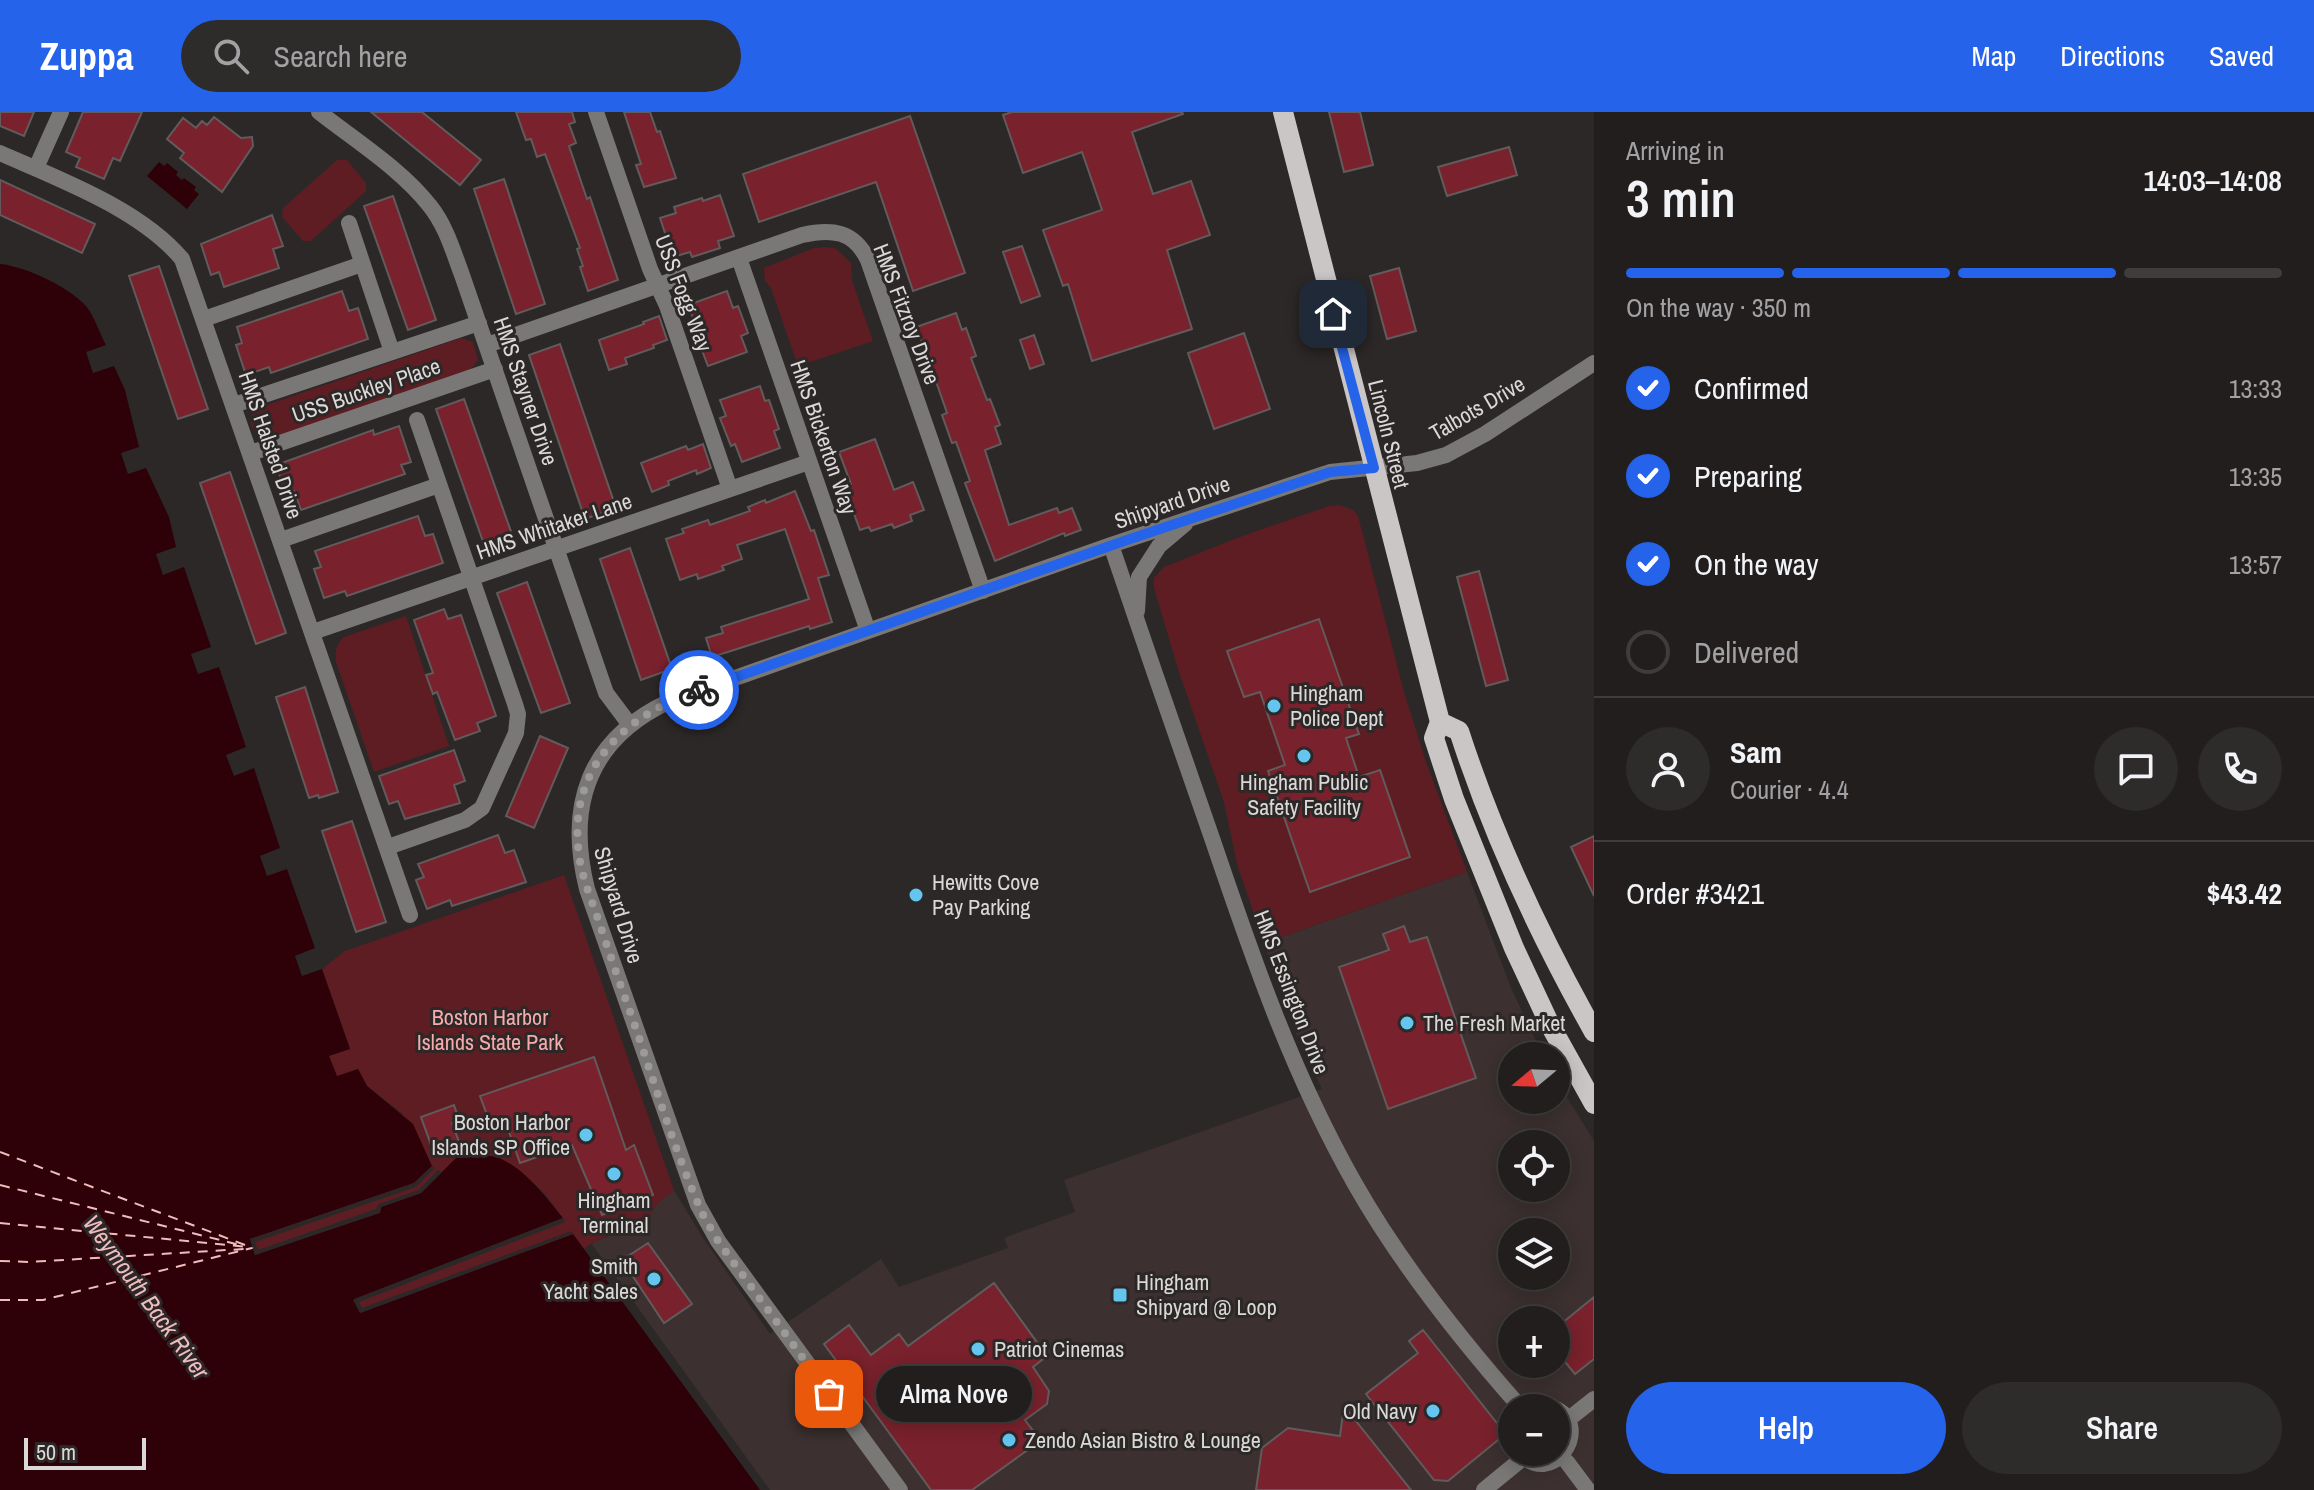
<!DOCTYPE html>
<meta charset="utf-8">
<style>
:root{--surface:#221e1e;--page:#2e2b2b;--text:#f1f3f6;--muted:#a2a2a4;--line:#3f3c3c;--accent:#2563eb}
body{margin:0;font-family:"Archivo Narrow",sans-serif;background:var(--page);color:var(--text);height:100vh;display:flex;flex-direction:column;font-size:30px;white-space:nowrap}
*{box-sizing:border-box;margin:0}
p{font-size:26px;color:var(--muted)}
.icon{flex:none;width:44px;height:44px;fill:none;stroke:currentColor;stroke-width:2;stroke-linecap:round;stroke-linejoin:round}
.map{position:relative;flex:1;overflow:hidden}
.side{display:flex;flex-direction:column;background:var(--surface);width:720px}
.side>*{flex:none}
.needle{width:52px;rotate:251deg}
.controls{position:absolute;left:1498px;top:930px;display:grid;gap:16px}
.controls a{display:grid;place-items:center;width:72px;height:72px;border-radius:50%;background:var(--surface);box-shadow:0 4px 20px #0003,0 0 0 2px var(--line);font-size:40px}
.scale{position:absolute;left:24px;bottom:20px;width:122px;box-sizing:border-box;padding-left:8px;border:4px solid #dbd8d8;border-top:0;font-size:22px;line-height:28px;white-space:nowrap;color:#dbd8d8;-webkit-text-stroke:6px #2d2828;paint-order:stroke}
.pin{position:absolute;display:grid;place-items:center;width:68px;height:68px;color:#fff;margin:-34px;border-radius:16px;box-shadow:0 4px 12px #0006}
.courier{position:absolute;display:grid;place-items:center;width:80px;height:80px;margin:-40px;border:6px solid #2563eb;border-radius:50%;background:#fff;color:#222;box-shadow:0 2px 10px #0007}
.bubble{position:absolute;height:56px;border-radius:28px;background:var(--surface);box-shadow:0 4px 20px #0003,0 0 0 2px var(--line);font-size:26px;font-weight:600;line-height:56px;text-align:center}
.overview em{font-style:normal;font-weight:600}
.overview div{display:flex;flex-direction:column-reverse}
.overview{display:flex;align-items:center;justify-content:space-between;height:136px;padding:0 32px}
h1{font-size:52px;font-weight:600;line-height:60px}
.bar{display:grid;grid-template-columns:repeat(4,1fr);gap:12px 8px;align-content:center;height:96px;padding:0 32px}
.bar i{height:10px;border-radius:6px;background:var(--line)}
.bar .selected{background:var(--accent)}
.bar p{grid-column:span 4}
.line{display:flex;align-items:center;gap:20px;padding:0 32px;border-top:2px solid var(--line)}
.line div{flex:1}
.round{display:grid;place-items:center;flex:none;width:84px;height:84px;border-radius:42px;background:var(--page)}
ol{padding:0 32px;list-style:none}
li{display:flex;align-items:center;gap:24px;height:88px}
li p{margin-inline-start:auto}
li .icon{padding:8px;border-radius:50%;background:var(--accent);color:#fff;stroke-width:4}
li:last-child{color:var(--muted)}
li i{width:44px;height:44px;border:4px solid var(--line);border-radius:50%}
.action{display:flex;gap:16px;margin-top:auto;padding:16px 32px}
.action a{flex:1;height:92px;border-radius:48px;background:var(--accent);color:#fff;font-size:32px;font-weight:600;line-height:92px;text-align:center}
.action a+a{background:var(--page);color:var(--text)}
header{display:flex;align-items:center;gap:48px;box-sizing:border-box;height:112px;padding:0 40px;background:var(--accent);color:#fff}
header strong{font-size:38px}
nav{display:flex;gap:44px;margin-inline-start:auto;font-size:28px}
.search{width:560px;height:72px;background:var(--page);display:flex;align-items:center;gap:20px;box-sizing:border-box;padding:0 28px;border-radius:44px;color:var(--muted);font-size:30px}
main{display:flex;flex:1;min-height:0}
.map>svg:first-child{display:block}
.built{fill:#3c3030;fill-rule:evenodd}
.green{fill:#5d1d23}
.water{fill:#2d0107}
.pier{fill:#2d2828}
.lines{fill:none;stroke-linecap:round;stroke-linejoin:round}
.ferry{stroke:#f1bcbd;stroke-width:2;stroke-dasharray:10 8;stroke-linecap:butt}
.building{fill:#79212c;stroke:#615b5b;stroke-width:2}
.minor{stroke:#7a7777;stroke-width:16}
.primary{stroke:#cbc6c6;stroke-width:20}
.done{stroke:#9e9a9a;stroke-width:8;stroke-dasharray:0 14.4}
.route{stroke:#2563eb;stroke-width:10}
.poi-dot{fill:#64c5ee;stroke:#2d2828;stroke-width:3}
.labels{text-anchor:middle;stroke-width:6;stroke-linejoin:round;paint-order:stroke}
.street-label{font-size:22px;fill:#dbd8d8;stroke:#2d2828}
.poi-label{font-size:22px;fill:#dbd8d8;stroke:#2d2828;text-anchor:start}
.park-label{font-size:22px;fill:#f6aaab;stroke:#2d2828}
.water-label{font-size:24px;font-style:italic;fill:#f1bcbd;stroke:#2d2828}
</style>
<header>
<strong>Zuppa</strong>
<div class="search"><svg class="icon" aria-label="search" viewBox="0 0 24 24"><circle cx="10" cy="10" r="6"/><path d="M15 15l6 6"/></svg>Search here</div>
<nav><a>Map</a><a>Directions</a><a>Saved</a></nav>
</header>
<main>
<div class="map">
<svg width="1594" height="1378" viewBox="0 0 1594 1378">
<rect width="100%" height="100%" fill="#2d2828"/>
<!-- built -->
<path class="built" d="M1467 760 1511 876 1543 944H1512V988H1556V967L1594 1029V1378H770L591 1131 632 1115H640L648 1107 656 1092 674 1078 701 1123 770 1222 881 1147 899 1175 1008 1136 1004 1126 1075 1100 1064 1068 1322 977 1296 921 1264 831ZM1512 1032H1556V1076H1512ZM1512 1120H1556V1164H1512ZM1512 1208H1556V1252H1512ZM1512 1296H1556V1340H1512Z"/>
<!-- green -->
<path class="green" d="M337 48H347L366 71V79L311 129H303L282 105 283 96Z
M825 135 835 136 851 151 852 169 873 229 798 254 771 176 765 169 764 156 814 136Z
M461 226 473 230 478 248 470 258 269 327C251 324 242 305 261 295Z
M1339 393 1353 398 1358 404 1404 580 1426 650 1467 760 1264 831 1237 752 1224 690 1178 557 1154 476V466L1164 455 1237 426 1329 394Z
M406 504 449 634 374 660 336 550C335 539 336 533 344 525Z
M564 763 674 1078 652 1097 649 1113C627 1119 602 1122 584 1137L573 1123 360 1201 353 1188 562 1107C533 1057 511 1058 459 1044L421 1081 380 1100 255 1143 250 1127 403 1002 367 974 358 957 337 965 329 944 350 936 322 857 345 839Z"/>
<!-- water -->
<path class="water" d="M159 50 164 54 167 51 178 60 176 63 182 68 184 66 196 75 194 78 199 82 187 97 147 64Z
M0 152C25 154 75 177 89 198 96 209 100 222 106 233L86 240 93 261 114 254 125 278 139 335 121 341 128 362 146 356 169 405 176 435 156 442 163 463 184 455 211 535 191 542 198 562 219 555 246 635 226 643 234 664 254 656 280 736 260 744 267 764 287 757 315 836 295 844 302 864 322 857 350 937 329 944 337 964 358 957 367 974 413 1012 432 1054 414 1071 250 1127 255 1143 380 1101 381 1095 421 1081 458 1044C469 1044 481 1042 491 1044 519 1049 546 1085 563 1106L354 1187 360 1201 573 1122 760 1378H0Z"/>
<!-- pier -->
<path class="pier" d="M432 1054 435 1056 416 1075 255 1130 258 1138 376 1097 379 1092 419 1078 438 1058 442 1060 421 1081 381 1095 380 1100 255 1143 250 1127 414 1071Z
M563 1106 565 1110 359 1190 362 1196 571 1119 573 1122 360 1201 353 1188Z"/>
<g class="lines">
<!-- ferry -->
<path class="ferry" d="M0 1040 253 1136
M0 1073 244 1134
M0 1111 248 1135
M0 1149 29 1150 244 1137
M0 1188H43L252 1136"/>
</g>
<!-- building -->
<path class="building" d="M0 0H34L24 24 0 14Z
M83 0H142L120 49 113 46 104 67 76 55 80 46 66 40Z
M371 0H422L481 48 460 73Z
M516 0H572L575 10 569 12 576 31 569 34 587 87 590 85 618 168 588 179 580 155 583 154 577 137 580 136 545 42 537 45 531 27 526 28Z
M624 0H650L657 20 660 19 676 66 644 75 636 53 641 52Z
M1012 0H1182L1183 2 1132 20 1153 82 1191 69 1210 123 1167 138 1192 217 1092 249 1068 172 1063 174 1043 118 1102 98 1082 40 1023 61 1003 3Z
M1329 0H1360L1373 53 1344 60Z
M910 4 965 161 913 179 876 70 759 110 743 62Z
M214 5 241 26 252 25 253 34 222 80 180 46 184 41 167 27 183 6 196 16 202 9 207 13Z
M1509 35 1517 63 1447 84 1438 55Z
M504 67 545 192 516 202 474 77Z
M0 68 95 112 82 141 0 103Z
M720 83 734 124 718 129 720 136 692 145 690 140 673 145 660 106 676 101 674 95 702 86 703 89Z
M393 84 436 208 408 218 364 94Z
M272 103 283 134 273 137 279 156 224 175 219 160 211 163 201 132Z
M1022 134 1040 184 1021 191 1003 140Z
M159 154 208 297 178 307 129 164Z
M1399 156 1416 219 1387 227 1370 164Z
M342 179 349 199 358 196 368 227 271 261 269 255 246 263 236 233 242 231 237 215Z
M727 179 733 196 738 194 748 221 741 224 747 240 708 254 701 236 697 238 688 211 694 209 688 193Z
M956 201 962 218 966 216 976 244 971 246 987 288 990 287 1000 313 995 315 1001 332 985 338 1009 413 1057 396 1059 401 1072 396 1081 418 1065 424 1064 421 995 449 965 371 970 369 956 330 952 331 942 303 947 301 938 275 932 260 927 261 917 233 922 231 916 215Z
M659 204 667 228 653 233 654 236 625 246 627 252 609 258 599 228 644 212 643 210Z
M1244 221 1270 297 1214 317 1188 241Z
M1034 223 1044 252 1030 257 1020 228Z
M560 232 616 396 585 407 529 243Z
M760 274 765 289 769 288 779 317 774 319 780 336 742 350 735 332 731 334 720 306 726 304 720 288Z
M464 287 514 428 486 438 436 297Z
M399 314 411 350 401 353 405 362 301 398 294 379 286 382 276 353 373 318 374 323Z
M875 327 894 378 913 370 924 398 910 403 912 409 894 416 892 412 871 419 869 415 860 418 844 375 851 372 839 340Z
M703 332 711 356 697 362 696 358 668 369 669 373 652 380 641 351 686 334 688 338Z
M230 360 286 521 256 532 200 371Z
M795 379 811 419 814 418 829 463 818 466 832 510 810 517 809 514 712 545 706 526 723 521 721 515 809 487 785 417 737 433 742 447 722 454 724 458 698 467 697 462 680 468 666 427 684 421 682 417 708 408 710 413 750 399 748 395 765 388 766 391Z
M418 404 425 424 433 422 443 451 347 484 345 479 324 486 314 457 321 455 315 439Z
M630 436 672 557 641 568 600 447Z
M1479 459 1508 568 1486 574 1457 465Z
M527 470 570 591 541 601 497 481Z
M444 497 448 507 461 503 496 604 477 611 480 619 455 628 437 580 433 582 426 563 433 561 414 508Z
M1319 507 1359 622 1346 626 1359 665 1380 658 1410 745 1310 780 1268 659 1285 653 1260 580 1244 585 1227 539Z
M305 575 338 680 319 686 318 683 309 686 276 585Z
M540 624 568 636 534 716 506 704Z
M454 638 465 669 454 673 460 691 405 707 398 689 389 692 379 664Z
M352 709 386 810 356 820 322 719Z
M498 723 505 741 514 738 526 770 452 794 450 788 427 797 416 768 424 765 418 752Z
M1594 724V784L1571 735Z
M1404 814 1410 830 1427 825 1476 966 1388 997 1339 855 1389 838 1383 822Z
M594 945 626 1038 634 1033 653 1083 602 1103 572 1033 520 1051 507 1014 493 1019 480 984Z
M454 993 459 1008 452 1011 461 1035 435 1044 421 1005Z
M648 1131 692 1192 664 1211 622 1148Z
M994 1171 1047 1244 1033 1255 1049 1279 1047 1292 1025 1308 1037 1324 1036 1332 972 1378H931L824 1232 849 1213 871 1243 899 1222 908 1234Z
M1594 1185V1247L1575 1262 1556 1239V1216Z
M1423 1218 1500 1315 1498 1328 1448 1369 1434 1368 1366 1282 1418 1241 1409 1229Z
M1344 1294 1411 1378H1256L1262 1336 1288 1316 1340 1324Z"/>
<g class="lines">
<!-- minor -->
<path class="minor" d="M319 0C356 29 401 57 430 94 446 114 453 139 462 163L606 581 630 613
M596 0 650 157 667 194 730 377
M0 41C59 67 140 97 182 147L410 803
M36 56 61 0
M349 111 392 240
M739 146 868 519
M204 207 362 152
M487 233 802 123C832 116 854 119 868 148L983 479
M234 293 479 211
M251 341 495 257
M281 428 439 373
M1111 433C1145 533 1179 632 1214 732 1254 850 1293 963 1355 1072 1401 1153 1460 1227 1521 1296
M1137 499 1139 465 1159 434 1185 412
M313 520 809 350
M388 735 465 708 482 696 516 621 518 602 515 592 417 308
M1570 1306 1594 1287
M1520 1340C1550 1378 1594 1316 1556 1297
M1567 1350 1588 1378
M900 1378 718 1129 698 1093 587 777C566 693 588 627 670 589L1111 433 1330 360 1417 351 1446 343 1485 322 1594 251
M1484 1378 1523 1346"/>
<!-- primary -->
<path class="primary" d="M1283 0 1440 610 1434 626 1454 687 1514 836 1550 913 1594 992
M1440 610 1459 619C1493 724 1540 824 1594 920"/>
</g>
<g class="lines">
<!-- done -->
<path class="done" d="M699 578C624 604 567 656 579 743 582 765 591 787 598 807 609 840 620 872 632 905 655 972 675 1041 704 1105L718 1129 829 1282"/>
<!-- route -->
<path class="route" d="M699 578 1124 429 1330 360 1374 356 1333 202"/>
</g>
<!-- markers -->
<g class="poi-dot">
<circle cx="1274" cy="594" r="8"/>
<circle cx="1304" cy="644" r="8"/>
<circle cx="916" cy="783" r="8"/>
<circle cx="1407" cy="911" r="8"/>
<circle cx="586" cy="1023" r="8"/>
<circle cx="614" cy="1062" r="8"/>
<circle cx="654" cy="1167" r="8"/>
<rect x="1112" y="1175" width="16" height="16" rx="4"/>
<circle cx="978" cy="1237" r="8"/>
<circle cx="1433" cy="1299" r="8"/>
<circle cx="1009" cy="1328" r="8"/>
</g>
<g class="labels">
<!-- street labels -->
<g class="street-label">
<text transform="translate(684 181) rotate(69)" y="8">USS Fogg Way</text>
<text transform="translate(907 202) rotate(69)" y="8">HMS Fitzroy Drive</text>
<text transform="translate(366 278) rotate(-19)" y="8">USS Buckley Place</text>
<text transform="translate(526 279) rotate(71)" y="8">HMS Stayner Drive</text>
<text transform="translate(1477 296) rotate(-30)" y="8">Talbots Drive</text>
<text transform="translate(1389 322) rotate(76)" y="8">Lincoln Street</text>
<text transform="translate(824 325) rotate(71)" y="8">HMS Bickerton Way</text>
<text transform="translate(271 333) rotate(71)" y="8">HMS Halsted Drive</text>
<text transform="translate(1172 390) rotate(-19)" y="8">Shipyard Drive</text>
<text transform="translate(554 414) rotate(-19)" y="8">HMS Whitaker Lane</text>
<text transform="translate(619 793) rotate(73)" y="8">Shipyard Drive</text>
<text transform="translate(1292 880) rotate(69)" y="8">HMS Essington Drive</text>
</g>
<!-- poi labels -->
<g class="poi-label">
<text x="1290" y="589">Hingham<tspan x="1290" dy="25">Police Dept</tspan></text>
<text x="1304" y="678" text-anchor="middle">Hingham Public<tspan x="1304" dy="25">Safety Facility</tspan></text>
<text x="932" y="778">Hewitts Cove<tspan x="932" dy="25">Pay Parking</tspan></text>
<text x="1423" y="919">The Fresh Market</text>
<text x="570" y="1018" text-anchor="end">Boston Harbor<tspan x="570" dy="25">Islands SP Office</tspan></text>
<text x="614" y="1096" text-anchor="middle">Hingham<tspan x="614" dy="25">Terminal</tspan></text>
<text x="638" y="1162" text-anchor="end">Smith<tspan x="638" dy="25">Yacht Sales</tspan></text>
<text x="1136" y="1178">Hingham<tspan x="1136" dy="25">Shipyard @ Loop</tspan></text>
<text x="994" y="1245">Patriot Cinemas</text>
<text x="1417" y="1307" text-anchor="end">Old Navy</text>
<text x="1025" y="1336">Zendo Asian Bistro &amp; Lounge</text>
</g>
<!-- park labels -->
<g class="park-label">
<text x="490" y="913">Boston Harbor<tspan x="490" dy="25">Islands State Park</tspan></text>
</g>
<!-- water labels -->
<g class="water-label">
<text transform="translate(146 1185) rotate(54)" y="8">Weymouth Back River</text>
</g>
</g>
</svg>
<div class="controls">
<a><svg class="needle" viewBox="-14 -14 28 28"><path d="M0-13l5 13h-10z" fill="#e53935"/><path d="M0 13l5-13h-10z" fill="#a2a2a4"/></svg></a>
<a><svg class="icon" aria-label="locate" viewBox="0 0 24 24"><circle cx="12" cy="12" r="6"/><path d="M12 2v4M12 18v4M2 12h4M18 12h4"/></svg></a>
<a><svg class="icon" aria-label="layers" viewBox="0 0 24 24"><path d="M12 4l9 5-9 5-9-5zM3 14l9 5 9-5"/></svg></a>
<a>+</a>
<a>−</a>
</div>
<div class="scale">50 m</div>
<div class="pin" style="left:829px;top:1282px;background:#ea580c"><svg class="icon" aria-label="bag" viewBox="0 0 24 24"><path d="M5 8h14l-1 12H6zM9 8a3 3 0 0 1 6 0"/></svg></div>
<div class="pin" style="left:1333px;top:202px;background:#1f2937"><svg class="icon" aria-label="home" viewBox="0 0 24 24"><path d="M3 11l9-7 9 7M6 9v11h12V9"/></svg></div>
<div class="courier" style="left:699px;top:578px"><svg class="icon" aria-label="bike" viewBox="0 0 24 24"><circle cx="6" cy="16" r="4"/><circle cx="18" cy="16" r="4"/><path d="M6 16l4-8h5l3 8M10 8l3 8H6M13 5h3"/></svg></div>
<div class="bubble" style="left:876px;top:1254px;width:156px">Alma Nove</div>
</div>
<section class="side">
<div class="overview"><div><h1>3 min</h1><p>Arriving in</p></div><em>14:03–14:08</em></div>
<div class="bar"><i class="selected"></i><i class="selected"></i><i class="selected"></i><i></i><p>On the way · 350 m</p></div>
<ol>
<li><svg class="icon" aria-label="check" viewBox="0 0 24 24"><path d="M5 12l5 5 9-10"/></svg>Confirmed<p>13:33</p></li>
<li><svg class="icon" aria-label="check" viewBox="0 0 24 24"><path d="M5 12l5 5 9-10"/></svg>Preparing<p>13:35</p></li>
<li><svg class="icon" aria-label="check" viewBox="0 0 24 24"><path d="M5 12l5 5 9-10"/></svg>On the way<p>13:57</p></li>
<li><i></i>Delivered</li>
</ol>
<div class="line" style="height:144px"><a class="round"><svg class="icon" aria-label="person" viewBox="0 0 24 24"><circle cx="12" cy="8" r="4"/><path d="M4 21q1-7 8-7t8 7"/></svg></a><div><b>Sam</b><p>Courier · 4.4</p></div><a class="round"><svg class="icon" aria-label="chat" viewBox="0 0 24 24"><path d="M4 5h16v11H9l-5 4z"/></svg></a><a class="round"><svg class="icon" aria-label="phone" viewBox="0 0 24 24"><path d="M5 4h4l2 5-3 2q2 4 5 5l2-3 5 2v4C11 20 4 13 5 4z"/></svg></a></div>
<div class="line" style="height:104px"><div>Order #3421</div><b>$43.42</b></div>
<div class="action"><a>Help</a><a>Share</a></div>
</section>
</main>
